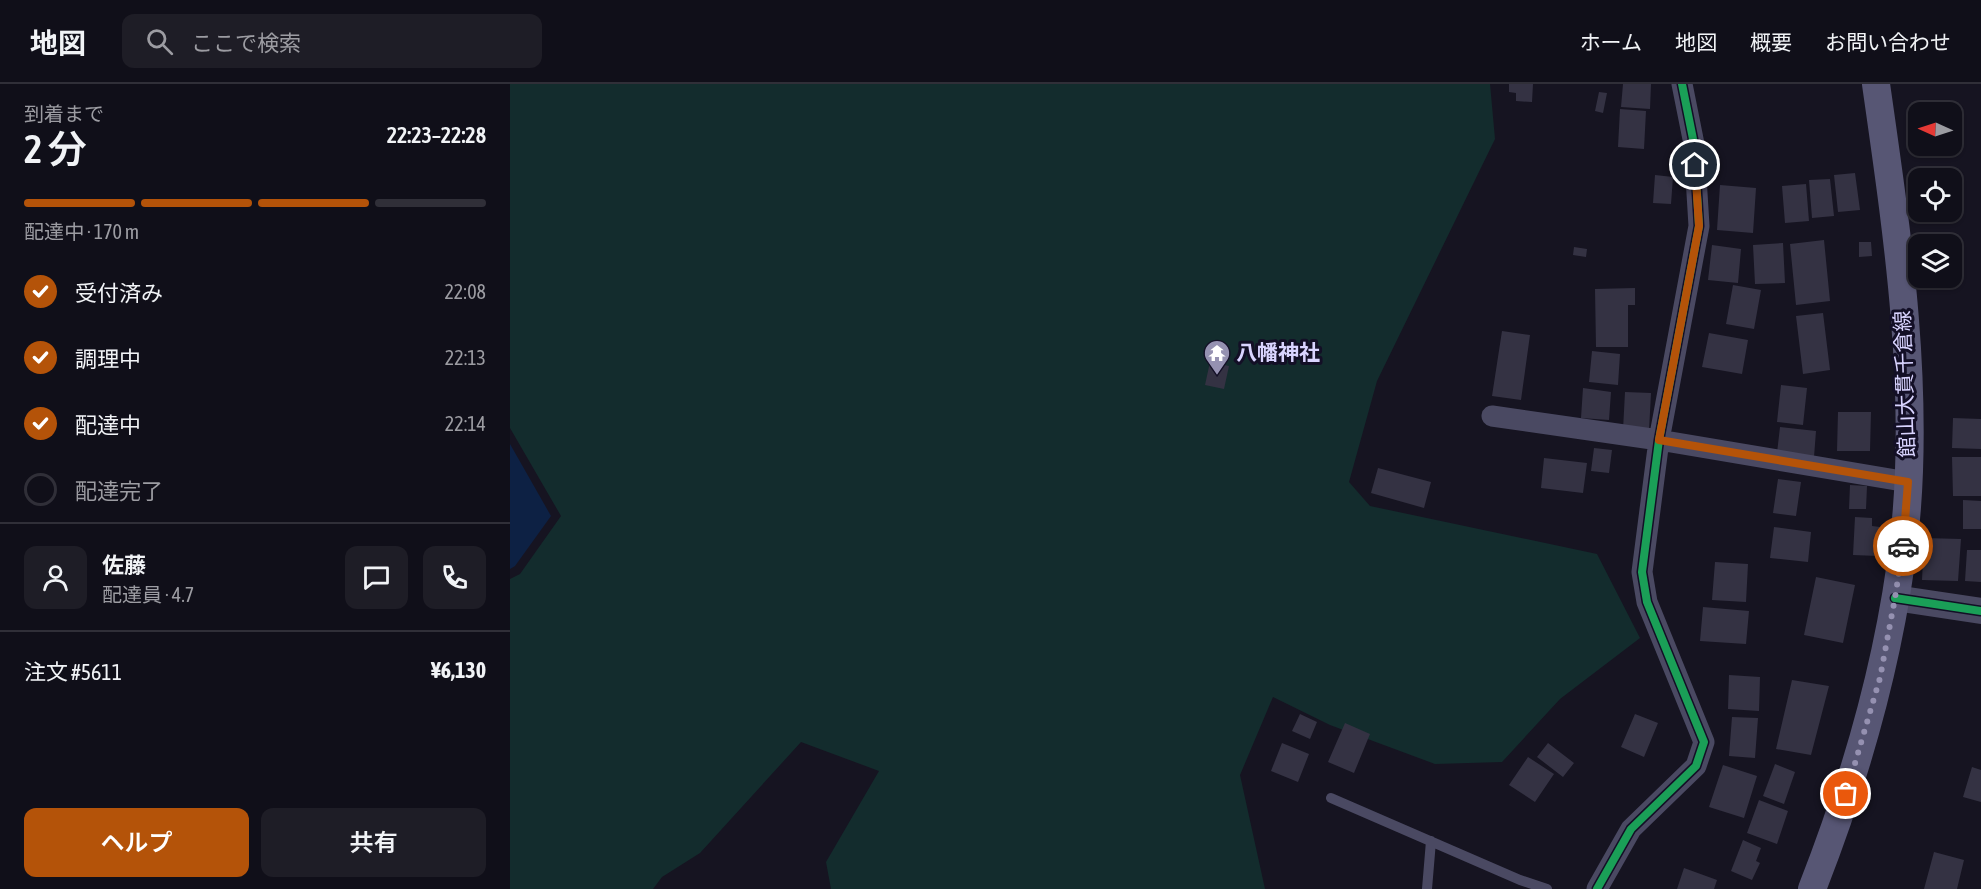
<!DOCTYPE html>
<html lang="ja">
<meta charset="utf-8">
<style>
:root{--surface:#100f19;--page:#1e1d26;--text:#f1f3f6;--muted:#9c9ca2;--line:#302f38;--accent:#b45309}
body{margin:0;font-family:"Asap Condensed","Noto Sans JP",sans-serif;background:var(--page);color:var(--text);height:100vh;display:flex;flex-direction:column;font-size:22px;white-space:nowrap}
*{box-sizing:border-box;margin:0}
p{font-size:20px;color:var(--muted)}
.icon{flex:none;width:33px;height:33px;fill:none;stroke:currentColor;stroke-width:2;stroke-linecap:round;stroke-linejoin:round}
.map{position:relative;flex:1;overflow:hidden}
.sheet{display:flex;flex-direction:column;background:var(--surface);width:510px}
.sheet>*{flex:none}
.needle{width:39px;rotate:273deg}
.fabs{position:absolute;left:1398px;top:18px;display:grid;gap:12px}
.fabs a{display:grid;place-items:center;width:54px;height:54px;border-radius:12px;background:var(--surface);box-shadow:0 2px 4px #0004,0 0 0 2px var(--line);font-size:30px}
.pin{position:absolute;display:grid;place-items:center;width:51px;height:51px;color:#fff;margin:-26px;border:3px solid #fff;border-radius:50%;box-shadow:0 2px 6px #0007}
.courier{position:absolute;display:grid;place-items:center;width:60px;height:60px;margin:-30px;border:4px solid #b45309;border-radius:50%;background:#fff;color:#222;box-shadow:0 2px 8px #0007}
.overview em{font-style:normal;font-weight:600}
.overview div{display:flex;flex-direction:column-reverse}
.overview{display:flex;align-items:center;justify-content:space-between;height:102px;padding:0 24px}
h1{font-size:39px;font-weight:600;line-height:45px}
.bar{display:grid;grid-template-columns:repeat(4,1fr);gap:9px 6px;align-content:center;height:72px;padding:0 24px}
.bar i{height:8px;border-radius:4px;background:var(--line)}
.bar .on{background:var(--accent)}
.bar p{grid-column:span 4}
.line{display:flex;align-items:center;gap:15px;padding:0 24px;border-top:2px solid var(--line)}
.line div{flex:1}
.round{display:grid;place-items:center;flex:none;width:63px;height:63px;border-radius:12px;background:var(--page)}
ol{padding:0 24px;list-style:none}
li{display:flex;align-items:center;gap:18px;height:66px}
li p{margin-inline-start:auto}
li .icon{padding:6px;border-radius:50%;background:var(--accent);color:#fff;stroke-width:4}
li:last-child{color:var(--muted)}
li i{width:33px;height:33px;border:3px solid var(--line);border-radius:50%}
.cta{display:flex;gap:12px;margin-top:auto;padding:12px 24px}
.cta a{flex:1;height:69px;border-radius:12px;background:var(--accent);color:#fff;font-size:24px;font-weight:600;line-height:69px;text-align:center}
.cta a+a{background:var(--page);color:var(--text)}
header{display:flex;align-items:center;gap:36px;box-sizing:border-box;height:84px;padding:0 30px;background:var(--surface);border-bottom:2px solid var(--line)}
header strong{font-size:28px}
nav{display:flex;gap:33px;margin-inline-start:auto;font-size:21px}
.search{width:420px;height:54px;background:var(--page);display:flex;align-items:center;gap:15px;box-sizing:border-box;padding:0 21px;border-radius:12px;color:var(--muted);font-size:22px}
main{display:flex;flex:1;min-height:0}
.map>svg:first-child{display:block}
.green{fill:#132c2d}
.water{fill:#0d2144}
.building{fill:#343243}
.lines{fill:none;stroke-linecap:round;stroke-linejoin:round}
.service{stroke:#4a4962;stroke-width:10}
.minor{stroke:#4a4962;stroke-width:21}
.tertiary{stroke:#4a4962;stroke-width:26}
.secondary{stroke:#575674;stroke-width:28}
.cycleway-casing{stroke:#130f26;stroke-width:11}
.cycleway{stroke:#1a9f57;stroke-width:8}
.done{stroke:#9591b1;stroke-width:6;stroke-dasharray:0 10.8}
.route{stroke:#b45309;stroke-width:8}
.labels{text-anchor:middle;stroke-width:6;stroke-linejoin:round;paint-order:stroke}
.poi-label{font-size:21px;font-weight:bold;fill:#d9d4ff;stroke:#130f26;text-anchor:start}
.street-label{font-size:21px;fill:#d9d4ff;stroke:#130f26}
</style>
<header>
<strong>地図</strong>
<div class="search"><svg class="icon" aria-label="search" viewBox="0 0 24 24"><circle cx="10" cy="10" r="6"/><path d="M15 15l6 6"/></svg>ここで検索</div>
<nav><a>ホーム</a><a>地図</a><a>概要</a><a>お問い合わせ</a></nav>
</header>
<main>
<section class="sheet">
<div class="overview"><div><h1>2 分</h1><p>到着まで</p></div><em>22:23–22:28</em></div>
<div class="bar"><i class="on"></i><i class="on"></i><i class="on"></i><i></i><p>配達中 · 170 m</p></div>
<ol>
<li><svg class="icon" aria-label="check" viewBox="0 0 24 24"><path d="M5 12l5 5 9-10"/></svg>受付済み<p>22:08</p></li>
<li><svg class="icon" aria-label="check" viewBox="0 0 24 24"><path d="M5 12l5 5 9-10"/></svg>調理中<p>22:13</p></li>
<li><svg class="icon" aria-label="check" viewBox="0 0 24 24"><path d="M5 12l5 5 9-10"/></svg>配達中<p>22:14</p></li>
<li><i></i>配達完了</li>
</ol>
<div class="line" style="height:108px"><a class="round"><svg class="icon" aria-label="person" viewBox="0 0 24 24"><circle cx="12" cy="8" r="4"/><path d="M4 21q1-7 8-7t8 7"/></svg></a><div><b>佐藤</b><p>配達員 · 4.7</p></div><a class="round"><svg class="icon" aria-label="chat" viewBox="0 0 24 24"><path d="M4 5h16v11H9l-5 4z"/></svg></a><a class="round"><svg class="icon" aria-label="phone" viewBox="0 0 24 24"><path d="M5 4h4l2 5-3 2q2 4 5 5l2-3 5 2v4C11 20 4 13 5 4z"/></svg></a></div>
<div class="line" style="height:78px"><div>注文 #5611</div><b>¥6,130</b></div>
<div class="cta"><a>ヘルプ</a><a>共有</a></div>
</section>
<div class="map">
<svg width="1471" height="805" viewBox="0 0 1471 805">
<rect width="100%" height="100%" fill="#161421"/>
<!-- green -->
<path class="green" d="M0 0H980L985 55 867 297 839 398 860 422 1087 470 1130 554 1050 615 992 678 925 680 820 641 763 613 730 691 755 805H321L316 778 369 687 291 658 190 769 152 793 143 805H0V495L10 490 51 432 0 344Z"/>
<!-- water -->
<path class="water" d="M0 360 41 432 5 482 0 485Z"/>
<!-- building -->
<path class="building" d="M999 0H1023L1022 18 1006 17V9L999 8Z
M1113 0H1141L1140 25 1111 23Z
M1089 8 1097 9 1093 29 1085 27Z
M1110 25 1136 27 1134 65 1108 63Z
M1345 89 1350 126 1328 128 1324 91Z
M1145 91 1163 93 1161 120 1143 119Z
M1320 95 1324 132 1302 134 1299 96Z
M1296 100 1299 137 1275 139 1272 102Z
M1210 101 1246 104 1243 149 1207 146Z
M1314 156 1320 217 1286 221 1280 160Z
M1349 158H1361L1362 172 1349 173Z
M1273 159 1275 199 1245 200 1243 161Z
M1202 161 1231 165 1228 199 1198 196Z
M1064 163 1077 165 1076 173 1063 171Z
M1223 201 1251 206 1244 245 1216 240Z
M1125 204V221H1118V263H1086L1085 205Z
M1313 229 1320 286 1293 290 1286 232Z
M992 247 1020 251 1011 316 982 312Z
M1199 249 1238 256 1232 290 1192 283Z
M1082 267 1110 270 1108 301 1079 298Z
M700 278 719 282 714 305 695 301Z
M1271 301 1297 304 1293 341 1267 338Z
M1073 304 1101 308 1099 336 1071 334Z
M1115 308 1141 309 1139 347 1113 346Z
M1328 328H1361L1360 367H1327Z
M1443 334 1471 335V365L1442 364Z
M1270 343 1306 347 1304 373 1267 369Z
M1084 364 1102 366 1099 389 1081 387Z
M1442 373H1471V412H1443Z
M1034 374 1077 379 1073 409 1031 404Z
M868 384 921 398 914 424 861 409Z
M1268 395 1291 398 1286 432 1263 429Z
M1340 401 1357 402 1356 425H1339Z
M1453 416 1471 417V445H1453Z
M1345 433 1362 434V442L1370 443 1368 472 1343 471Z
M1264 443 1301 448 1298 478 1260 474Z
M1414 454 1451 455 1448 497 1412 496Z
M1457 466H1471V498L1455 497Z
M1205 478 1238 480 1236 518 1202 516Z
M1306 493 1345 501 1333 559 1294 551Z
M1193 523 1239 527 1236 560 1190 557Z
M1219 591 1250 593 1249 627 1218 625Z
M1282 596 1319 602 1301 671 1266 665Z
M790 630 807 638 800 655 782 647Z
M1125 630 1148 639 1134 673 1111 663Z
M1222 633 1248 634 1245 674 1219 672Z
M835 639 860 650 844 689 818 678Z
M772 659 799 670 788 698 761 687Z
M1038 659 1064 679 1053 693 1027 673Z
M1018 673 1044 690 1025 718 999 701Z
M1265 680 1285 688 1274 720 1253 712Z
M1213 681 1247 692 1234 734 1199 723Z
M1462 683 1471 686V718L1453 713Z
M1249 716 1278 727 1267 760 1237 749Z
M1233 756 1251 764 1246 777 1250 779 1242 796 1221 787Z
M1424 768 1454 776 1447 805H1414Z
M1174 784 1207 796 1204 805H1167Z"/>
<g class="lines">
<!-- service -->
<path class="service" d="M821 714 1010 796 1037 805
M917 805 921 757"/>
<!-- minor -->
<path class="minor" d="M982 332 1149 356 1398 398
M1087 805 1121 745 1186 682 1194 658 1137 518 1132 488 1149 356 1189 142 1184 60 1172 0"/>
<!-- tertiary -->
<path class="tertiary" d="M1385 514 1471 527"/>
<!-- secondary -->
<path class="secondary" d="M1302 805C1346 693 1380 575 1394 455 1411 307 1387 147 1366 0"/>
<!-- cycleway casing -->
<g class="cycleway-casing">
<path id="cycleway" d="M1385 514 1471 527
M1087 805 1121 745 1186 682 1194 658 1137 518 1132 488 1149 356 1189 142 1184 60 1172 0"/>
</g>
<!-- cycleway -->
<use href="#cycleway" class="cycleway"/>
</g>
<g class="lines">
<!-- done -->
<path class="done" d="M1336 710 1370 594 1385 514 1393 462"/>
<!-- route -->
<path class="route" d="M1185 81 1189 142 1149 356 1398 398 1393 462"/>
</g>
<!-- icons -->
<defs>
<g id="temple-pin" transform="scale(1.35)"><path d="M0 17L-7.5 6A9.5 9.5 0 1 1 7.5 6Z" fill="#9591b1" stroke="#130f26"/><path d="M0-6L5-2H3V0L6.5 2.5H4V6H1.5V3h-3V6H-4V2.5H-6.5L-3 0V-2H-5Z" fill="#fff"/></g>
</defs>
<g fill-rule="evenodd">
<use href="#temple-pin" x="707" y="269"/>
</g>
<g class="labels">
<!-- poi labels -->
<g class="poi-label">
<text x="726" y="276">八幡神社</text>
</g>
<!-- street labels -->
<g class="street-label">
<text transform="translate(1395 300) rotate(-92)" y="7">館山大貫千倉線</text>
</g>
</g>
</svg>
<div class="fabs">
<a><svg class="needle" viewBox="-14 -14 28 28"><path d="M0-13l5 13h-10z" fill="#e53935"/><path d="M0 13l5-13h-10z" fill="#9c9ca2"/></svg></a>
<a><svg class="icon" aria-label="locate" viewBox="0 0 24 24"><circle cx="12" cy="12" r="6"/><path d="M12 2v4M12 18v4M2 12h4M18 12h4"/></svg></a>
<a><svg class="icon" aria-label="layers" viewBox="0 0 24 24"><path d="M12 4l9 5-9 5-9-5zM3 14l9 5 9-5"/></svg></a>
</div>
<div class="pin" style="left:1336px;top:710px;background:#ea580c"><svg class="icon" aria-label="bag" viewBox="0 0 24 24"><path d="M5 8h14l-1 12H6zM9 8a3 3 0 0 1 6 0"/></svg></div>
<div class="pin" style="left:1185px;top:81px;background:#1f2937"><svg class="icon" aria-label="home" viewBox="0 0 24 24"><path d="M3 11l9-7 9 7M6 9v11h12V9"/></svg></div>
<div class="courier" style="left:1393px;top:462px"><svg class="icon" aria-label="car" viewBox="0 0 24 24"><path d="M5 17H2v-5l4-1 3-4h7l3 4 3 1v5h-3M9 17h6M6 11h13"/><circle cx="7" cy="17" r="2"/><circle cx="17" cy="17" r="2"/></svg></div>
</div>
</main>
